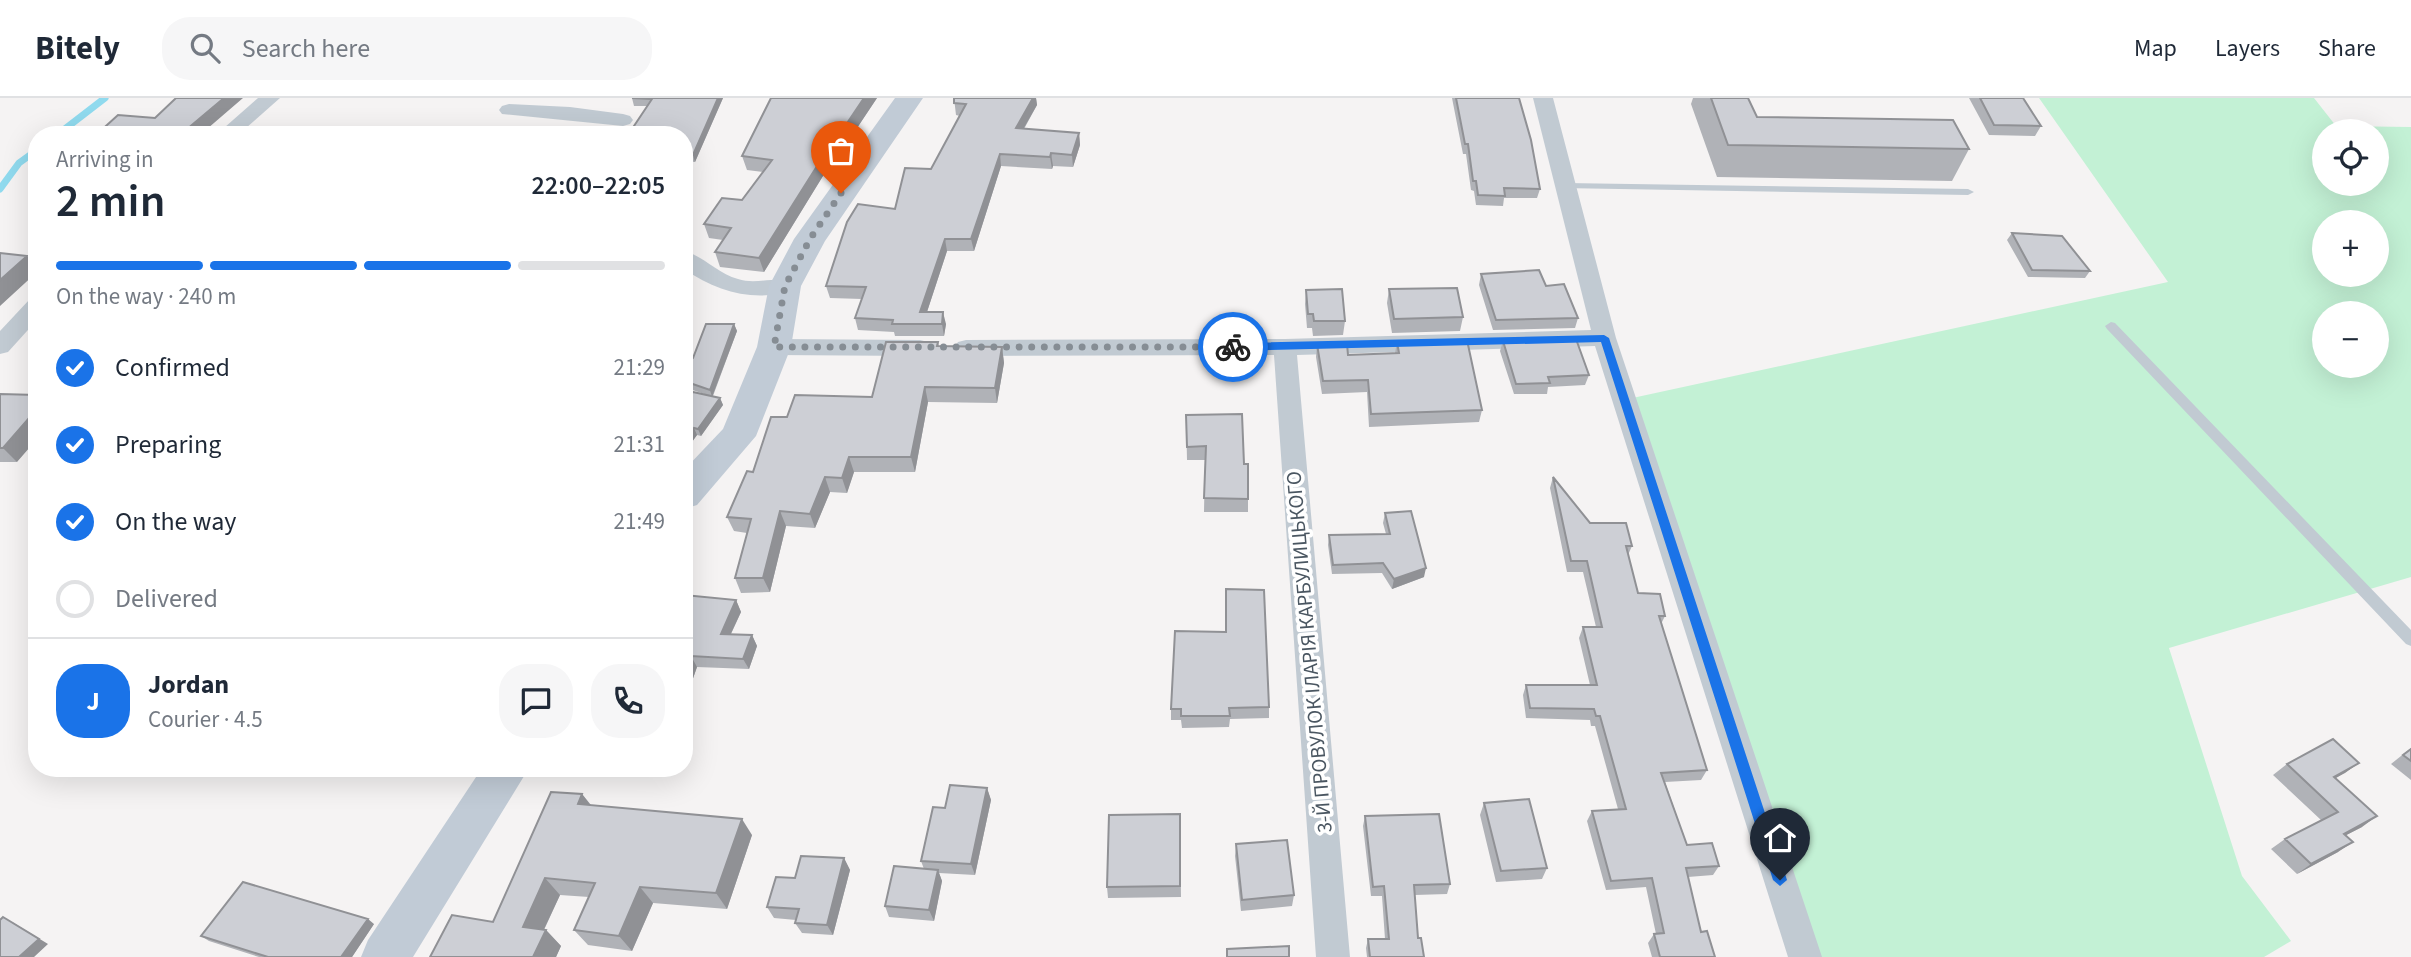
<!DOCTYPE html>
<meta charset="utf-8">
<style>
:root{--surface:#fff;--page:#f6f6f7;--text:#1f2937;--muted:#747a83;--line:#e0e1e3;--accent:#1a73e8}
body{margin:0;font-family:"Source Sans 3",sans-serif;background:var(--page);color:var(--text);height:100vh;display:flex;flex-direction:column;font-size:26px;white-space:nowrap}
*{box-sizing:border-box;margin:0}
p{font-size:23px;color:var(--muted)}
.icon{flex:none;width:38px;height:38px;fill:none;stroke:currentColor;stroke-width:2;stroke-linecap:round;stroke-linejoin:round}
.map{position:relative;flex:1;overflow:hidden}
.sheet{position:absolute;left:28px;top:28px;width:665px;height:651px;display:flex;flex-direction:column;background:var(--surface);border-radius:28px;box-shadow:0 7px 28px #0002}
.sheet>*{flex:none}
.buttons{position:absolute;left:2312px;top:21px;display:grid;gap:14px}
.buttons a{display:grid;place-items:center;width:77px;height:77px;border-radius:50%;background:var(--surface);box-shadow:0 7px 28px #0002;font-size:35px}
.pin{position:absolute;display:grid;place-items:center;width:60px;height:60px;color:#fff;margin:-72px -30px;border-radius:50% 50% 50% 0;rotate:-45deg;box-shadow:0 0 7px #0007}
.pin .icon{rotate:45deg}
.courier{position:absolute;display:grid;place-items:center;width:70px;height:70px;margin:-35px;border:5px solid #1a73e8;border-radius:50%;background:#fff;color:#222;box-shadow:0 2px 9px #0007}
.head em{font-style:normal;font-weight:600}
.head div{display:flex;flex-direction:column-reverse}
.head{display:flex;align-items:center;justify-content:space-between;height:119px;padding:0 28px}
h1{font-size:46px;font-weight:600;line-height:52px}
.bar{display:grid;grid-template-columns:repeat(4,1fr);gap:10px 7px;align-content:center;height:84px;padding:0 28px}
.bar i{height:9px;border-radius:5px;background:var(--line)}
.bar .current{background:var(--accent)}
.bar p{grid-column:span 4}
.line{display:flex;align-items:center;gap:18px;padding:0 28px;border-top:2px solid var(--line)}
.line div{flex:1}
.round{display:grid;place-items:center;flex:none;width:74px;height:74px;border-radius:28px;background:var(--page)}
ol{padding:0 28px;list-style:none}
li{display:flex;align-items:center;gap:21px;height:77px}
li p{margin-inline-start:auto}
li .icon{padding:7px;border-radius:50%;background:var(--accent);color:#fff;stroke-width:4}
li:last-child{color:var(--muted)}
li i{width:38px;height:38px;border:4px solid var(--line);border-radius:50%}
header{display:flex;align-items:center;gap:42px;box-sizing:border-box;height:98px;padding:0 35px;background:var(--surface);border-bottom:2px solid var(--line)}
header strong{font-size:33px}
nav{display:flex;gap:38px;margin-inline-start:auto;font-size:24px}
.search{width:490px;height:63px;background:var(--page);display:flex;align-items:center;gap:18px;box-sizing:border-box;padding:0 24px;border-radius:28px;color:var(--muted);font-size:26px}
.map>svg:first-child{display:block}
.green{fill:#c3f1d5;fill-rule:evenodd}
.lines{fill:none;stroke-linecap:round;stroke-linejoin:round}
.stream{stroke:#90daee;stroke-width:7}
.service{fill:#c1cad2;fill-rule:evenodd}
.minor{fill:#c1cad2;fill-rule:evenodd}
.secondary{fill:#c1cbd6;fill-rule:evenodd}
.wall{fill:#b0b2b7}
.shaded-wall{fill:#909195}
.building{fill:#cdcfd5;stroke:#909195;stroke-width:2}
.route{fill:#1a73e8}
.done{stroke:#868d94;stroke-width:7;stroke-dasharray:0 12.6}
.labels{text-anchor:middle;stroke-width:7;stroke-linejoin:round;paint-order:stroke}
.street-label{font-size:21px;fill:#4a5661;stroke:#fff}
</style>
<header>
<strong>Bitely</strong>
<div class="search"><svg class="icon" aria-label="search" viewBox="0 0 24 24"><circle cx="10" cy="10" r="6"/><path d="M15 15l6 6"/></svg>Search here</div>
<nav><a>Map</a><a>Layers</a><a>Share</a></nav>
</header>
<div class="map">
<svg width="2411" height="859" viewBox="0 0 2411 859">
<rect width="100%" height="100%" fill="#f5f3f3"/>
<!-- green -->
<path class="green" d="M2039 0H2314L2336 28 2411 29V479L2169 550 2242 778 2291 843 2264 859H1795L1614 304 2168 184ZM2324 33H2376V86H2324ZM2324 124H2376V177H2324ZM2324 215H2376V268H2324Z"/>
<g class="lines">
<!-- stream -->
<path class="stream" d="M57 37 105 0
M0 91 19 65 37 52"/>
<!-- service -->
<path class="service" d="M1565 85 1968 91 1974 94 1968 97 1561 90V86Z
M2111 224 2115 225 2411 532V548L2406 546 2107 231 2105 228Z"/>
<!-- minor -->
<path class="minor" d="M258 0H280L238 37H216Z
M1533 0H1553L1616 240 1822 859H1788L1595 248 1297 257 1350 859H1316L1274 257 966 258 958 256 954 250 958 244 966 242 1285 241 1591 232Z
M509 6 570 9 623 16 630 18 633 22 630 26 623 28 502 16 499 12 502 8Z
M684 153C704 158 718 176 738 181 756 187 775 178 793 183L796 188 793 193C752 204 718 194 684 171Z
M37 199V222L8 254 0 256V233L29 202Z
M774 241 920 242 928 244 932 250 928 256 920 258 774 257 766 255 762 249 766 243Z"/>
<!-- secondary -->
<path class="secondary" d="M895 0H923L825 143 801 188 791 249 756 338 697 407 684 411V372L723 331 757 249 769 188 794 141Z
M482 670H529L413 859H361L368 842Z"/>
</g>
<!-- wall -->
<path class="wall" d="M632 0H723L695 64 687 63 684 67V37L648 8H634Z
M771 0H877L837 60H834L764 174 720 169 715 154 723 142 709 140 704 126 742 102 763 74 747 72 742 58Z
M954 0H1036L1037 7 1024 31 1079 35 1080 47 1073 69 1053 68 1052 71 1001 68 974 153H947L927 214 946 226 944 238H895L894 234 858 232 855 220 862 201 830 200 826 188 931 71 960 18 956 17Z
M1452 0H1519L1540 91 1537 100H1504L1503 108 1476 107 1474 93 1471 92 1466 56H1463Z
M1693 0H1748L1757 19 1969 51 1952 83 1717 79 1691 6Z
M1969 0H2023L2041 28 2035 38 1989 37Z
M2012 135 2090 173 2085 180 2028 179 2007 142Z
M1481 176 1546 188 1578 220 1575 230 1493 232 1479 187Z
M1389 191 1463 219 1460 233 1392 235 1387 205Z
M1306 192 1345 223 1343 237 1313 238 1312 230H1307L1305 206Z
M734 226 737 233 713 298 720 300 723 307 701 338 697 337 684 355V306L710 298 684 289V269L693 260Z
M1503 243 1589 277 1585 287 1548 289 1547 296H1514L1500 253Z
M938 244 939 248 1002 249 1004 265 997 305 928 304 915 374H854L847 395 830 394 815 430 786 428 770 494 741 495 735 480 747 435 734 433 727 419 753 374 787 319 872 299Z
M1397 244 1482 312 1479 324 1369 329 1367 294 1322 296 1316 259 1317 246 1348 257 1395 255Z
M0 296 17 364H0Z
M1186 317 1244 366 1248 401V414H1204L1205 362H1187Z
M1553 379 1590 425 1632 448 1628 457 1638 495 1665 518 1661 526 1707 672 1701 682 1665 684 1687 747 1719 768 1713 777 1688 779 1701 834 1715 859H1652L1648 845 1654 836H1656L1646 789 1606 792 1587 723 1592 713 1618 711 1595 628H1591L1590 622 1526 620 1523 597 1526 587H1590L1579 540 1583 529H1596L1583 474H1567L1550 390Z
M1385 415 1424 479 1392 491 1382 475 1332 476 1328 447 1329 437 1386 436 1383 425Z
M684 497 736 502 741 514 731 536 752 537 757 548 749 571 697 569 691 586 684 585Z
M1269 609V620L1230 621 1229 629 1182 630 1181 622H1171V611Z
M2411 650V682L2391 666Z
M2359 665 2336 680 2362 729 2346 737 2338 754 2297 776 2271 751 2285 741 2321 722 2273 677 2287 666Z
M987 690 991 702 975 777 939 775 942 783 934 823 889 819 885 808 924 771 921 763 945 710Z
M582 696 591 707 752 737 727 811 653 805 632 853 588 847 574 832 589 799 560 797 544 832H546L561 848 556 859H430L493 824Z
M1484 705 1547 770 1542 781 1496 784 1480 717Z
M1180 716 1181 799 1108 800 1107 789Z
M1365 718 1450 786 1447 796 1415 797 1418 840 1424 859H1367L1366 850 1368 841H1385L1382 798H1371L1363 728Z
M1236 746 1294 797 1292 808 1241 813 1235 758Z
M844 760 850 772 833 837 802 835 795 825 796 822 774 820 767 809 795 780Z
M374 826 352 859H259L209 843 201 838Z"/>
<!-- shaded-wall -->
<path class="shaded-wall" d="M224 0H243L200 37H180Z
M718 0H723L695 64 693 57Z
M864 0H877L837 60 833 46Z
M1029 0H1036L1037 7 1017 42 1016 30Z
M1079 35 1080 47 1073 69 1072 57Z
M831 46 834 60 764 174 759 160Z
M1051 55 1053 68 1052 71 1050 59Z
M1000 56 1001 68 974 153 971 141Z
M945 141 947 153 923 226 920 214Z
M27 158 37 170V174L0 208V182Z
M943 214 946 226 944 238 942 226Z
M734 226 737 233 712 299 710 292Z
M1002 249 1004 265 997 305 995 290Z
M925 289 928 304 915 374 911 359Z
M720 300 723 307 701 338 698 331Z
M37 311V341L17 364 3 350Z
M694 330 697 337 684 355V344Z
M849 359 854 374 847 395 842 380Z
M825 379 830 394 815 430 810 416Z
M780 413 786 428 770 494 763 480Z
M1426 470 1424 479 1392 491 1394 481Z
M736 502 741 514 726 546 721 536Z
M752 537 757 548 749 571 743 561Z
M691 558 697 569 691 586 685 575Z
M2359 665 2345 675 2319 689 2334 679Z
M987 690 991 702 975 777 971 766Z
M582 696 596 714 578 706Z
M2377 718 2362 729 2329 746 2344 736Z
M742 721 752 737 727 811 716 795Z
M2353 744 2338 754 2297 776 2311 766Z
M844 760 850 772 833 837 827 827Z
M938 772 942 783 934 823 929 812Z
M545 780 560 797 538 844 523 829Z
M640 789 653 805 632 853 619 838Z
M368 821 374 826 352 859H341Z
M12 824 48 846 34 859H19Z
M546 832 561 848 556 859H533Z"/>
<!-- building -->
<path class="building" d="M176 0H224L180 37H96L118 17 155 20Z
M632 0H718L693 57 684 56V37H628L652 1Z
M771 0H864L833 46H831L759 160 715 154 731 130 704 126 722 100 742 102 772 62 742 58Z
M954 0H1033L1016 30 1079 35 1072 57 1051 55 1050 59 1000 56 971 141H945L920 214H943L942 226H892L893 222 855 220 866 189 826 188 847 124 858 106 895 111 905 70 931 71 966 6 954 5Z
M1456 0H1519L1531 42 1540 91 1504 90 1505 98 1478 97 1476 83H1473L1468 46H1465Z
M1711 0H1748L1757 19 1953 22 1969 51 1728 47Z
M1980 0H2023L2041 28 1994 27Z
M2012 135 2062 138 2090 173 2032 172Z
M0 155 27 158 0 182Z
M1539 172 1546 188 1564 186 1578 220 1496 222 1481 176Z
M1457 190 1463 219 1394 221 1389 191Z
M1342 191 1345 223H1314L1313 216H1308L1306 192Z
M706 226H734L710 292 684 283V269L693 260Z
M1576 241 1589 277 1548 279 1550 285 1516 286 1503 243Z
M1467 242 1482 312 1371 316 1368 282 1323 283 1317 246H1347L1348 257 1399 255 1397 244Z
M886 244H938L937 248 1002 249 995 290 925 289 911 359H849L842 380 825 379 810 416 780 413 763 480H735L751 421 727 419 747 373 753 374 771 319H787L795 297 872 299Z
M693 294 720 300 698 331 694 330 684 344V306Z
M0 296 37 297V311L3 350H0Z
M1242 316 1244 366H1248V401L1204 400 1206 348 1187 349 1186 317Z
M1553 379 1590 425H1626L1632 448H1626L1638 495 1660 496 1665 518H1659L1707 672 1661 675 1687 747 1712 745 1719 768 1686 770 1701 834 1707 833 1715 859H1660L1654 836 1664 835 1652 780 1611 783 1592 713 1626 711 1600 618H1596L1594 611 1530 610 1526 587H1597L1583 529H1602L1587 463H1571Z
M1411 413 1426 470 1394 481 1383 465 1333 467 1329 437 1390 436 1385 415Z
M1226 491 1264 492 1269 609 1229 610 1230 618H1181V611H1171L1175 533 1226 534Z
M684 497 736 502 721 536 752 537 743 561 691 558 685 575H684Z
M2333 641 2359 665 2334 679 2377 718 2344 736 2353 744 2311 766 2285 741 2338 714 2287 666Z
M2411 651V663L2403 657Z
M950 687 987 690 971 766 921 763 933 709 945 710Z
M551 694 582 696 578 706 742 721 716 795 640 789 619 838 574 832 595 785 545 780 523 829 546 832 533 859H430L452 817 493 824Z
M1529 701 1547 770 1501 773 1484 705Z
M1180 716V788L1107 789 1109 717Z
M1439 716 1450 786 1414 787 1418 840H1421L1424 859H1370L1368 841H1389L1384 788 1373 789 1365 718Z
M1287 742 1294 797 1242 802 1236 746Z
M801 758 844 760 827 827 795 825 799 811 767 809 776 779 795 780Z
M894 768 938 772 929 812 885 808Z
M243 784 368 821 341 859H268L201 838Z
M3 819 39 841 19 859H0V822Z
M1289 848V859H1227V851Z"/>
<!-- route -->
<path class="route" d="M1604 237 1609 240 1787 782 1780 788 1773 782 1601 244 1233 253 1228 249 1233 245Z"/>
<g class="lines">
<!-- done -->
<path class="done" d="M841 95 810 141 785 188 774 249H1233"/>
</g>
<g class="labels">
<!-- street labels -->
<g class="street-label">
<text transform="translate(1309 554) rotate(-95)" y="7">3-Й ПРОВУЛОК ІЛАРІЯ КАРБУЛИЦЬКОГО</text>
</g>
</g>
</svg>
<div class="buttons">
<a><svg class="icon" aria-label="locate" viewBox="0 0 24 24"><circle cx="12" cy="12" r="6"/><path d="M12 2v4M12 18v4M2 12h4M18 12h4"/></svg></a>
<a>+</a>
<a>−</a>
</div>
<div class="pin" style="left:841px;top:95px;background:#ea580c"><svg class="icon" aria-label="bag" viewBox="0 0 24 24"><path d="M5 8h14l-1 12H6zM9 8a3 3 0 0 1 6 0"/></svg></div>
<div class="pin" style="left:1780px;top:782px;background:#1f2937"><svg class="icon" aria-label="home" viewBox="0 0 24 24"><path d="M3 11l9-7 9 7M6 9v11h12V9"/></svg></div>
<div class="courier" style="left:1233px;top:249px"><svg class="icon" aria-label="bike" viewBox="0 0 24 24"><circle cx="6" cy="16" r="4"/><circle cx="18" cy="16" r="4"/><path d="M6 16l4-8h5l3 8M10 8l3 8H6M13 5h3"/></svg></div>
<section class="sheet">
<div class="head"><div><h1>2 min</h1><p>Arriving in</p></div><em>22:00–22:05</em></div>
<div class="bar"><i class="current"></i><i class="current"></i><i class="current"></i><i></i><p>On the way · 240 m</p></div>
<ol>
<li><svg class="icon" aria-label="check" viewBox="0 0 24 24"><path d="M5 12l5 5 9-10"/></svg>Confirmed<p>21:29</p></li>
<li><svg class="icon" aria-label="check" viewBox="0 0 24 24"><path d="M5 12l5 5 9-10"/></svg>Preparing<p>21:31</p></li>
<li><svg class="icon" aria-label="check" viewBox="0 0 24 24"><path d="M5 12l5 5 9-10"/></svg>On the way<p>21:49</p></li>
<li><i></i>Delivered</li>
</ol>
<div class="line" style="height:126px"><b class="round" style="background:var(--accent);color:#fff">J</b><div><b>Jordan</b><p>Courier · 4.5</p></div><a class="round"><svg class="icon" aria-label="chat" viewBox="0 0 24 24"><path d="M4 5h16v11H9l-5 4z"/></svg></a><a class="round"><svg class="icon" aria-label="phone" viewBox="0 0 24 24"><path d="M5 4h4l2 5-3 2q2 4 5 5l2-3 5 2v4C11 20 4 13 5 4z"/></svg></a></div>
</section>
</div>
